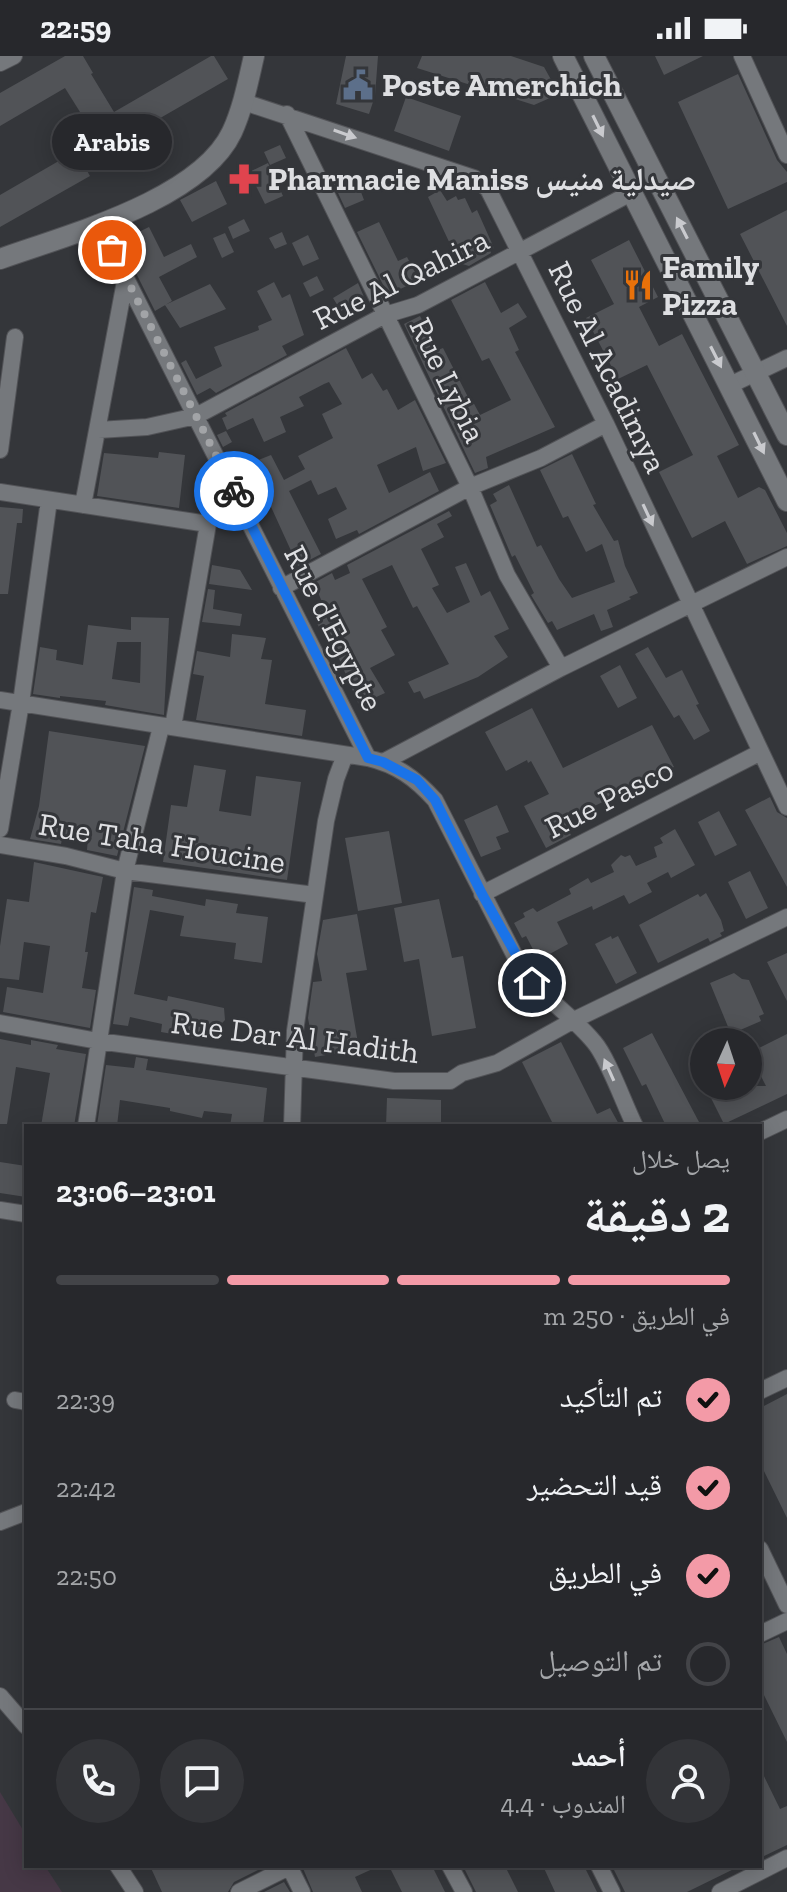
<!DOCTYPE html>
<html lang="ar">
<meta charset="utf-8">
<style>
:root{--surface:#27282c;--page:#333438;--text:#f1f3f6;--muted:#a4a6a9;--line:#434448;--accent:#f39aa7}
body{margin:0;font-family:"Zilla Slab","Noto Naskh Arabic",serif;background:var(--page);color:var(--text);direction:rtl;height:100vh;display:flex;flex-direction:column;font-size:30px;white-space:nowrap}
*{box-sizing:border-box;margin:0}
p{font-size:26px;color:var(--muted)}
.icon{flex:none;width:44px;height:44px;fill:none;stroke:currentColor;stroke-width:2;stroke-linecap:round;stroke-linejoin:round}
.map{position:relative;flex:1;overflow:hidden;direction:ltr}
.drawer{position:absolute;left:24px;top:1068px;width:738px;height:744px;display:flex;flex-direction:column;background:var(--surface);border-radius:0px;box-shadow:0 4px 20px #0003,0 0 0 2px var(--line);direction:rtl}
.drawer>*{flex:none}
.needle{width:52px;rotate:183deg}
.fabs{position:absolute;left:690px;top:972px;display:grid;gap:16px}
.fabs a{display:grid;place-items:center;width:72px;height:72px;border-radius:50%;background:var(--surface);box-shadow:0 4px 20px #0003,0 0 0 2px var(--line);font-size:40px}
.pin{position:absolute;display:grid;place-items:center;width:68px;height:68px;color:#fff;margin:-34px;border:4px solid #fff;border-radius:50%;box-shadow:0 2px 8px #0007}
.courier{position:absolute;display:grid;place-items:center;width:80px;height:80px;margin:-40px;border:6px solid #1a73e8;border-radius:50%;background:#fff;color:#222;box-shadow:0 2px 10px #0007}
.bubble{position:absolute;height:56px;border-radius:28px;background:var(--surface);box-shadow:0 4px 20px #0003,0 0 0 2px var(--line);font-size:26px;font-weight:700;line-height:56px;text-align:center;direction:rtl}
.headline em{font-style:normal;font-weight:700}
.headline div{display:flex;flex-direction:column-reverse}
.headline{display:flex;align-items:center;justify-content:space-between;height:136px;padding:0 32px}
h1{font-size:52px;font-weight:700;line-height:60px}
.bar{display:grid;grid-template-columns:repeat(4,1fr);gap:12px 8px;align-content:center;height:96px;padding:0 32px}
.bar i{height:10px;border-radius:6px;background:var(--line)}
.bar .on{background:var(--accent)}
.bar p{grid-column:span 4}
.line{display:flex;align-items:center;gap:20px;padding:0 32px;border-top:2px solid var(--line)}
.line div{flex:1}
.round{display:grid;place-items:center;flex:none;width:84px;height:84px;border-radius:42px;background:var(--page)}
ol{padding:0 32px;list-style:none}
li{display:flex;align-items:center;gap:24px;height:88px}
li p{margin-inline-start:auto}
li .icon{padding:8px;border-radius:50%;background:var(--accent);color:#111;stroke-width:4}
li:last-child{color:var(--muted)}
li i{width:44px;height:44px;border:4px solid var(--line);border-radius:50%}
.status{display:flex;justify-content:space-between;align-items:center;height:56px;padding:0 40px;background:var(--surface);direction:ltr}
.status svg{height:22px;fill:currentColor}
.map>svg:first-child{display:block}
.education{fill:#463846}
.building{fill:#515357;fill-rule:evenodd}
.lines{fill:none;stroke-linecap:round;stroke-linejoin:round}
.street-casing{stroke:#525357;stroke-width:18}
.secondary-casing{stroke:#525357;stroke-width:22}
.street{stroke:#75787c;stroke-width:16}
.secondary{stroke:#75787c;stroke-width:20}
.oneway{fill:#c9cace}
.done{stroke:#a2a4a7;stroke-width:8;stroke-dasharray:0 14.4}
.route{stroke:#1a73e8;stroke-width:10}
.labels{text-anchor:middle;stroke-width:6;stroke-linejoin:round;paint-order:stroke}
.poi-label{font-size:32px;font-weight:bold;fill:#dedfe2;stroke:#34363a;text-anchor:start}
.street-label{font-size:32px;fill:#dedfe2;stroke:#34363a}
</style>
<div class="status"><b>22:59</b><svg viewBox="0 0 49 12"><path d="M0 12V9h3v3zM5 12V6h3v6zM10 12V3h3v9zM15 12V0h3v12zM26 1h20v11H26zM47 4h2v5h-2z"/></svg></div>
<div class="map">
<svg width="787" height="1836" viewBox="0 0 787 1836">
<rect width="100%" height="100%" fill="#34363a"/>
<!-- education -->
<path class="education" d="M0 1736 26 1779V1810H45L62 1836H0Z"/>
<!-- building -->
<path class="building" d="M65 0H83L93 17 91 18 114 56 211 0H214L228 23 129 80 135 89 110 104 65 32 0 70V37Z
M346 0H378L375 40 369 58 336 48Z
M422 0H511L544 11 559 38 534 49 417 12Z
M655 0H703L664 19Z
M738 18 777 104 787 116V126L728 153 678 46Z
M406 41 461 60 449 95 394 75Z
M280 89 286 102 270 109 264 96Z
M76 95 90 120 0 171V139Z
M268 107 283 140 265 148 249 116Z
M345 118 347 123 355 120 364 144 345 152 332 124Z
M216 125 227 148 192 166 180 144Z
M440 134 447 145 456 140 458 144 465 142 472 157 477 154 494 192 490 194 491 197 469 210 459 207 428 141Z
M787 154V270L740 178Z
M244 163 250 175 233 183 228 171Z
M379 166 398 205 407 201 419 224 388 239 357 176Z
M149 171 164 201 191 188 197 201 159 221 172 245 155 255 120 185Z
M282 176 287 188 275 193 269 182Z
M225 177 234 196 222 202 213 182Z
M308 179 319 203 303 210 292 187Z
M629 184 658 241 639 251 659 290 682 278 739 389 717 400 738 442 759 431 765 434 787 477V490L747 508 725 465 692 482 659 416 693 399 647 309 618 323 586 262 614 248 591 204Z
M317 220 324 234 310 241 303 227Z
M274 226 282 242 290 238 304 279 282 290 287 299 216 337 210 332 197 339 181 307 186 304 196 323 222 310 214 291 259 274 258 270 272 264 257 235Z
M485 226 501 257 518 247 527 261 509 272 519 294 515 296 555 371 486 401 488 412 475 417 404 268 420 260 438 294 443 292 470 345 472 344 480 359 511 344 489 302 482 305 451 244Z
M358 227 364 241 341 255 333 242Z
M210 228 226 253 180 272 165 249Z
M346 292 362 323 372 317 383 335 387 333 398 354 415 344 446 407 423 415 416 391 377 409 389 437 430 416 439 435 359 478 357 474 336 483 328 463 347 453 336 431 318 439 311 424 289 435 321 498 298 510 251 407 271 399 284 424 305 413 298 400 333 382 322 358 342 348 329 326 324 328 299 341 304 350 280 361 286 376 264 386 253 362 227 374 222 362 227 360 225 357Z
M226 375 232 386 223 391 217 379Z
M159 396 185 399 179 452 97 440 104 397 158 402Z
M572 398 596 448 593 449 614 485 618 484 625 510 638 537 629 541 631 543 607 554 613 571 601 575 594 558 557 574 552 565 548 567 531 539 534 537 515 499 512 501 509 494 490 449 497 445 493 438 509 429 537 491 541 489 559 523 572 542 615 526 602 488 586 496 568 460 563 462 540 414Z
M0 451 23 453 22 467H17L8 538H0Z
M449 455 452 460 437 468 444 481 421 493 439 529 432 532 447 557 470 546 455 511 466 507 481 540 490 535 509 573 494 580 508 601 478 621 424 643 420 635 414 637 408 626 449 608 417 550 413 552 392 509 362 523 387 571 381 574 395 599 370 612 385 637 359 649 337 598 340 597 326 570 320 573 313 559 325 553 314 527 332 517 335 524 350 517 347 509Z
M212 509 240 514 252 534 209 528Z
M208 533 215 534 213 553 242 558 240 570 202 566Z
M131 561 169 562 164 659 105 649 106 645 60 640V642L33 638 40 591 57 594 56 604 83 609 88 569 131 574ZM117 586H141L140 627 112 623Z
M232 578 266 582 261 603 272 604 265 648 306 654 302 680 196 664 204 620 193 618 197 595 230 601Z
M648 591 666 622 682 614 699 648 696 649 710 675 694 684 679 659 674 662 635 598Z
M620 609 637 642 618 652 600 620Z
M532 652 563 712 652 669 674 711 564 765 571 779 546 792 524 750 549 738 531 705 528 707 527 704 506 715 485 676Z
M49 675 145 690 117 800 87 794 88 781 63 779 61 788 30 783 39 750Z
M194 709 226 714 219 755 251 760 256 720 301 726 287 824 163 806 171 749 187 751Z
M770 741 777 756 787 762V831L745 754Z
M497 749 509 776 496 781 501 793 481 801 464 764Z
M719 755 737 789 715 800 698 766Z
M675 773 695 809 671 822 668 816 647 827 652 836 629 848 624 839 593 854 592 850 557 866 568 888 546 900 544 897 537 901 526 880 522 882 514 867 525 861 523 857 533 852 537 856 571 838 569 833 588 822 591 827 614 816 611 809 621 799 625 801 630 799 636 810 657 801 654 791 663 787 660 782Z
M389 775 402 847 358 855 345 782Z
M34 806 103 821 96 857 91 856 85 896H88L82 932 96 934 90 972 3 956 7 931 43 937 50 890 24 886 19 924 0 922V890L7 843 29 846Z
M750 815 768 852 746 863 728 826Z
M134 831 153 834 152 840 205 850 206 843 238 848 236 857 268 861 262 907 234 903 236 887 180 880 184 860 150 854 134 938 167 945 168 940 224 952 225 964 206 984 161 976 162 968 130 961 128 970 113 968Z
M706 837 721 864 724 875 720 877 722 880 710 886 708 882 658 907 639 869 698 838 700 841Z
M439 843 452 902 463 900 476 972 432 980 419 903 404 906 394 852Z
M357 858 367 914 346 917 359 993 315 1001 308 962 313 926 322 925 317 898 323 864Z
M611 880 612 883 618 880 637 917 616 928 595 888Z
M787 897V945L767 906Z
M734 917 742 923 749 924 764 958 759 960 761 965 731 978 710 927Z
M652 977 699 1066 691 1070H666L646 1028 642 1030 623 992Z
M787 978V1038L724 1068 705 1030H766L749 997Z
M0 983 31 989V984L58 989 56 993 86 998 74 1070H41L50 1017 16 1011 7 1068H0Z
M561 986 597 1058 610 1052 620 1070H554L522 1006Z
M136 1001 148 1003 146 1014 267 1032 263 1070H230L232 1058 204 1055 202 1062 170 1055V1052L120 1044 117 1070 97 1069 106 1009 134 1012Z
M387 1042 441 1044V1070H386Z
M0 1106 26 1110V1141L0 1137Z
M787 1338V1462L760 1407V1352Z
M779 1581 787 1598V1686L760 1631V1589Z
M760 1712 780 1753 787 1750V1789L760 1802Z
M150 1810H266L234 1826 228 1836H162Z
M302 1810H379L355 1821 362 1836H313Z
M389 1810H432L445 1836H402Z
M463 1810H505L518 1836H476Z
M543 1810H584L597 1836H555Z
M612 1810H740L687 1836H625Z
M284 1826 290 1836H264Z"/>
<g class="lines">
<!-- street casing -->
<g class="street-casing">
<path id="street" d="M742 0 787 99
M0 7 14 0
M244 46 474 122 488 133 606 368 787 751
M287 58 470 431 507 519 561 612
M98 167 368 702
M730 329 787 302
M98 374 147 371 196 360 385 259 418 249 631 137
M0 394 15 281
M0 436 208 468
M83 449 126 220
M281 532 470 431 541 402 606 368
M0 644 368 702C397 709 415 722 435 744L520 910C540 940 571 958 594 986 608 1002 624 1048 635 1070
M173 671 208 468 223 413
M383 706 561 612 787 501
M0 773 21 647 49 444
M0 789 66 800 125 815 315 839
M482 838 761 696
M0 967 98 985 394 1025H450L462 1017 497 1007 574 964 787 861
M86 1070 125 815 161 671
M292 1070 295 975 326 765 336 723 345 699
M760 1076 787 1063
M0 1154 26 1158
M760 1335 787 1322
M15 1344 26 1346
M0 1466 26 1456
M760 1493 787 1549
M760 1578 787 1565
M0 1640 26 1670
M118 1810 135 1836
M289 1810 302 1836
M450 1810 464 1836
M599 1810 612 1836
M239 1836 291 1810
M720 1836 787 1802"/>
</g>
<!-- secondary casing -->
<g class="secondary-casing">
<path id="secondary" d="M563 0 787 445
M594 0 787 379
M0 203C67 179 200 144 232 76 243 52 248 26 254 0"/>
</g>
<!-- street -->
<use href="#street" class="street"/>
<!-- secondary -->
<use href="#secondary" class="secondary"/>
</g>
<!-- one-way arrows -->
<defs><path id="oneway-solid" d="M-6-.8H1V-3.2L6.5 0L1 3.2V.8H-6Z" transform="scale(2)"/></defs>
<g class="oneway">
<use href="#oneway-solid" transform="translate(598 70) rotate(64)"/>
<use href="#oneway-solid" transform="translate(345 78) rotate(19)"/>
<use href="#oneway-solid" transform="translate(682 172) rotate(-117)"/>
<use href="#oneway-solid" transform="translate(716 301) rotate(63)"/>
<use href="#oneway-solid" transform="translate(759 387) rotate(64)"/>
<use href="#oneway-solid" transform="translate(648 459) rotate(65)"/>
<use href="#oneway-solid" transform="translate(609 1014) rotate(-114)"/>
</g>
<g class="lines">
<!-- done -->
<path class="done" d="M112 194 234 435"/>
<!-- route -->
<path class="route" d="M234 435 368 702 383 706 417 724 435 744 482 838 532 927"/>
</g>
<!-- icons -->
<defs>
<g id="civic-bare" transform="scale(2.4)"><path d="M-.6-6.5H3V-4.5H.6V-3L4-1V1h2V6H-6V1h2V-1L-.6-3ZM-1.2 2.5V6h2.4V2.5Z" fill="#5c6f8a" stroke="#34363a" stroke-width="2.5" paint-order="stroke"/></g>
<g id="pharmacy-bare" transform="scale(2.4)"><path d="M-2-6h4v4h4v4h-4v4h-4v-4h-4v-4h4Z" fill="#e0444e" stroke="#34363a" stroke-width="2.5" paint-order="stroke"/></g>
<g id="restaurant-bare" transform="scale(2.4)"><path d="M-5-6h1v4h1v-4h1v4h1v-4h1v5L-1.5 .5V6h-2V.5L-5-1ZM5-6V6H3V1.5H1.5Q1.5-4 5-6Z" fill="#e8710a" stroke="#34363a" stroke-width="2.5" paint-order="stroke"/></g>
</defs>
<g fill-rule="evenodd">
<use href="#civic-bare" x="358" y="29"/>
<use href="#pharmacy-bare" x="244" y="123"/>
<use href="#restaurant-bare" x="638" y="229"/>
</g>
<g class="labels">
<!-- poi labels -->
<g class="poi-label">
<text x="382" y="40">Poste Amerchich</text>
<text x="268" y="134">Pharmacie Maniss صيدلية منيس</text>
<text x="662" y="222">Family<tspan x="662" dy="37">Pizza</tspan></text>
</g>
<!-- street labels -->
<g class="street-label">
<text transform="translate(401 223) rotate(-26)" y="11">Rue Al Qahira</text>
<text transform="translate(608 311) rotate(64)" y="11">Rue Al Acadimya</text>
<text transform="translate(448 324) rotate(64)" y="11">Rue Lybia</text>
<text transform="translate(334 572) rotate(63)" y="11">Rue d'Egypte</text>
<text transform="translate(609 742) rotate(-27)" y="11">Rue Pasco</text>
<text transform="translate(162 787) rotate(9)" y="11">Rue Taha Houcine</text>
<text transform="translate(295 981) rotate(7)" y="11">Rue Dar Al Hadith</text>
</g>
</g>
</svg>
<div class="fabs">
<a><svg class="needle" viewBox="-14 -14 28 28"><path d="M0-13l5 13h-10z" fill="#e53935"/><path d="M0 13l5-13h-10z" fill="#a4a6a9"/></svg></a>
</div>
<div class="pin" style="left:112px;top:194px;background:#ea580c"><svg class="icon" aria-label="bag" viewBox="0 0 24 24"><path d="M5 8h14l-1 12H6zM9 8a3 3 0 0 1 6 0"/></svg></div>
<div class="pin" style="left:532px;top:927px;background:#1f2937"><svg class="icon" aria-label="home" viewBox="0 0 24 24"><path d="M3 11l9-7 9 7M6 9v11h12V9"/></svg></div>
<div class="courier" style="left:234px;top:435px"><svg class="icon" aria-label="bike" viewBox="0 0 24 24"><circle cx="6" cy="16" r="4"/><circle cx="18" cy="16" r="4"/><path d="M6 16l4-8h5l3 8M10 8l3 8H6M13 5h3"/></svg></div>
<div class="bubble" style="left:52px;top:58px;width:120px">Arabis</div>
<section class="drawer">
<div class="headline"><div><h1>2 دقيقة</h1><p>يصل خلال</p></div><em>23:01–23:06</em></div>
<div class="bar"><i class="on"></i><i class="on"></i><i class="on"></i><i></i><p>في الطريق · 250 m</p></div>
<ol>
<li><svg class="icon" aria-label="check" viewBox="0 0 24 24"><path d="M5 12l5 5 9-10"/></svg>تم التأكيد<p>22:39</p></li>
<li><svg class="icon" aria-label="check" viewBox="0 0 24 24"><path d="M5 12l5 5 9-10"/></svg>قيد التحضير<p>22:42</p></li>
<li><svg class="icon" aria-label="check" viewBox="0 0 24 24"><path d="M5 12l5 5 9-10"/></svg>في الطريق<p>22:50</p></li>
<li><i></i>تم التوصيل</li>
</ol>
<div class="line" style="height:144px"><a class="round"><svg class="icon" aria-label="person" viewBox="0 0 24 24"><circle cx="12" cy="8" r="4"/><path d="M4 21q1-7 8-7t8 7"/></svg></a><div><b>أحمد</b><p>المندوب · 4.4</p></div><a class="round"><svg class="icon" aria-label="chat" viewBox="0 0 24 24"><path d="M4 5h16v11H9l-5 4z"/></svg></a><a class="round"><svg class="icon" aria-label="phone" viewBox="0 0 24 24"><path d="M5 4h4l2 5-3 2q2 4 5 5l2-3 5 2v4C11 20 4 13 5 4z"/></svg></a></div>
</section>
</div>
